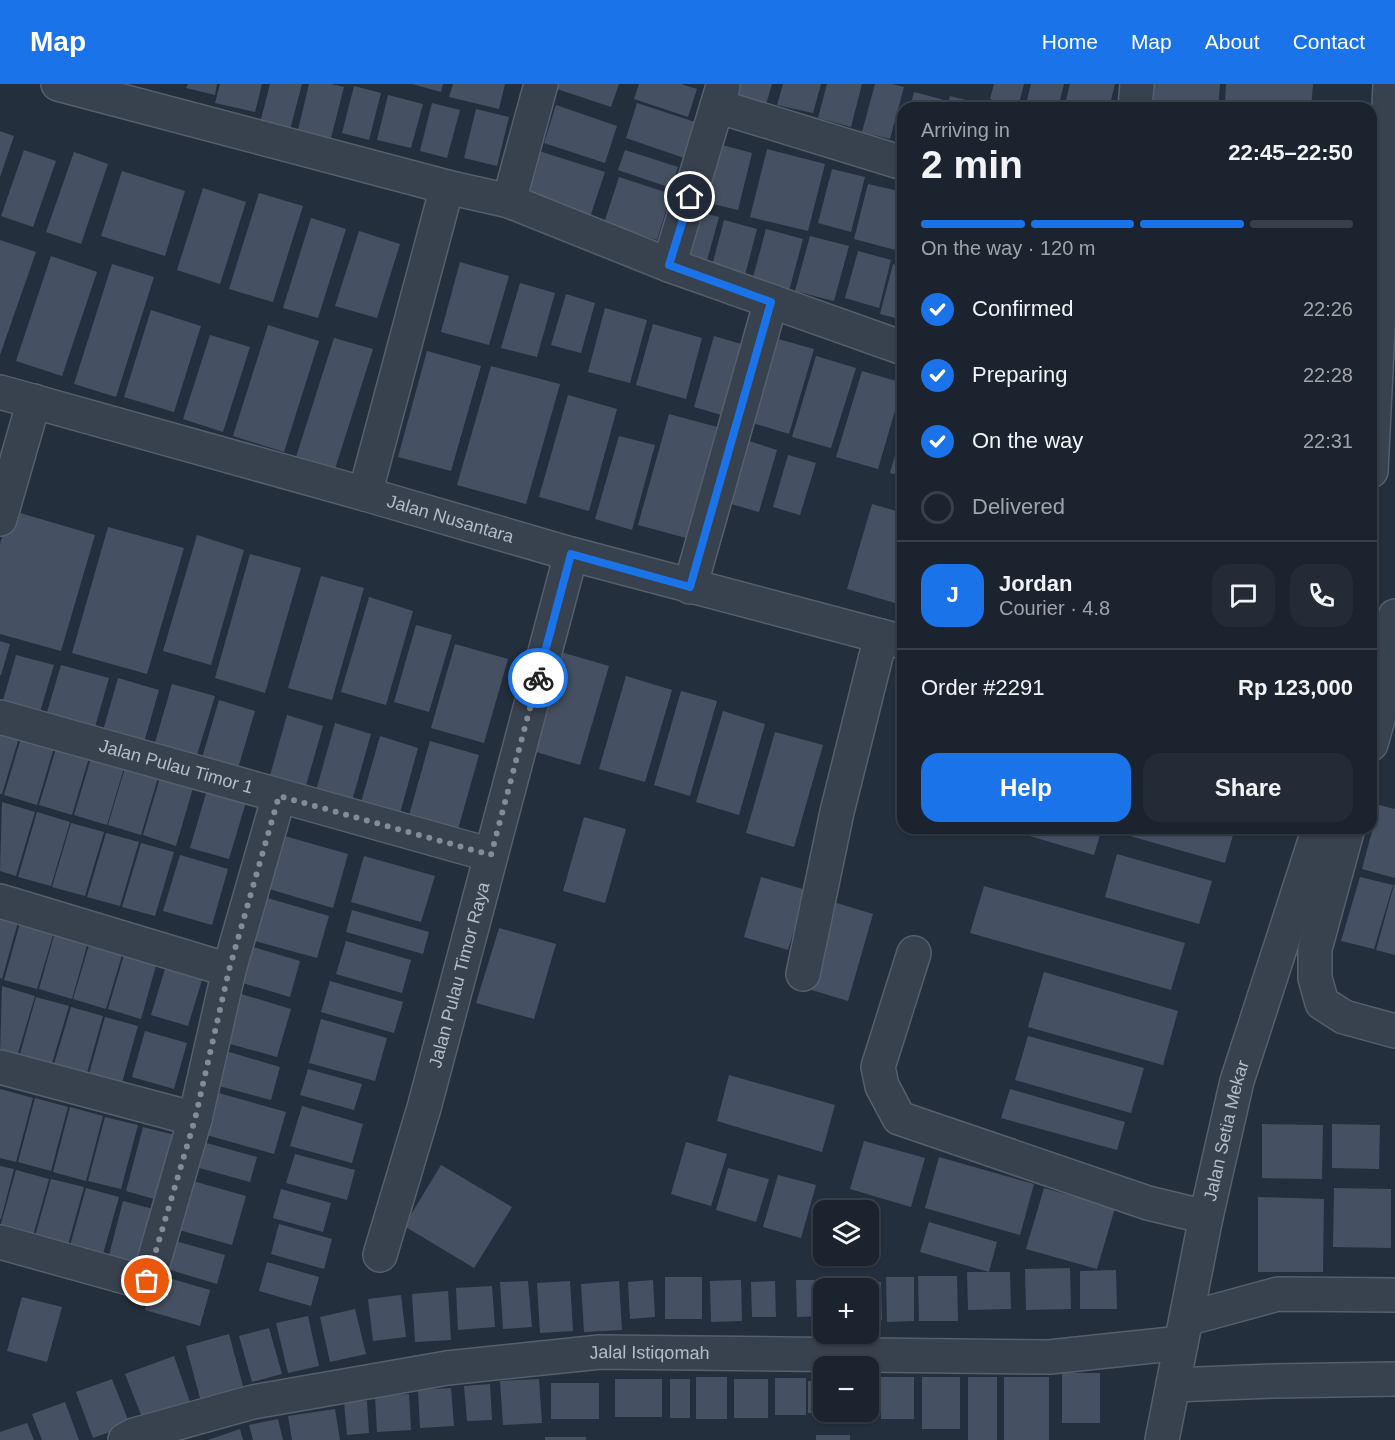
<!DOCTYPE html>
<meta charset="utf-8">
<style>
:root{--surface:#1b232e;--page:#242b36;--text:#f1f3f6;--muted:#a0a4aa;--line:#39404a;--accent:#1a73e8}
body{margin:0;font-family:Arial,sans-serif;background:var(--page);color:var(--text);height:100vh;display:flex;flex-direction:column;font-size:22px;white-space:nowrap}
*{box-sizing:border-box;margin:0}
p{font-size:20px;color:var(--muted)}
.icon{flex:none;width:33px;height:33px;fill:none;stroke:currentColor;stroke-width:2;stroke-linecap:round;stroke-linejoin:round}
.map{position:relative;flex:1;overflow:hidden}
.sheet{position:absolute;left:897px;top:18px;width:480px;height:732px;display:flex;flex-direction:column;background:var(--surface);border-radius:18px;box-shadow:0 2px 4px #0004,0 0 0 2px var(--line)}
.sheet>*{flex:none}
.fabs{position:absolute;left:813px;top:1116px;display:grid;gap:12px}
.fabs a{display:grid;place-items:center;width:66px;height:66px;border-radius:12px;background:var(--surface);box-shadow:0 2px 4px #0004,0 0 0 2px var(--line);font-size:30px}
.pin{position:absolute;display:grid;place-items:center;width:51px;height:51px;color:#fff;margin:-26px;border:3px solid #fff;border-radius:50%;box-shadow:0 2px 6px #0007}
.courier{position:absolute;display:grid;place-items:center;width:60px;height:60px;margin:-30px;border:4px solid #1a73e8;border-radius:50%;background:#fff;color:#222;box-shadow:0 2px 8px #0007}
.overview em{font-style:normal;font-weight:700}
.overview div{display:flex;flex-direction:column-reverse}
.overview{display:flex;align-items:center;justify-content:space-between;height:102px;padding:0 24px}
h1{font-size:39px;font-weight:700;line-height:45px}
.bar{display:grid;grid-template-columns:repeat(4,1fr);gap:9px 6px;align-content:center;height:72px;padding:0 24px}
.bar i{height:8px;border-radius:4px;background:var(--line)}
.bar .current{background:var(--accent)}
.bar p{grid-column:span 4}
.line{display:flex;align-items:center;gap:15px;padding:0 24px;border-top:2px solid var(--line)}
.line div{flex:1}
.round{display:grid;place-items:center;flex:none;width:63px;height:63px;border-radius:18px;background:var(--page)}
ol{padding:0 24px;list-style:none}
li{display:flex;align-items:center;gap:18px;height:66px}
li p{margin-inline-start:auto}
li .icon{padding:6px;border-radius:50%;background:var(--accent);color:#fff;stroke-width:4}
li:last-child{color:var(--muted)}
li i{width:33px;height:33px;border:3px solid var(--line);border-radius:50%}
.primary-button{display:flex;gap:12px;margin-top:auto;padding:12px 24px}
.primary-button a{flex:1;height:69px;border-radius:18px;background:var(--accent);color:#fff;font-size:24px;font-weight:700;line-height:69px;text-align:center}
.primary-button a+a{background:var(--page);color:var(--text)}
header{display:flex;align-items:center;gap:36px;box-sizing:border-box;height:84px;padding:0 30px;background:var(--accent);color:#fff}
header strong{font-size:28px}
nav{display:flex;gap:33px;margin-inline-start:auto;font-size:21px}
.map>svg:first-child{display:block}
.building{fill:#455162}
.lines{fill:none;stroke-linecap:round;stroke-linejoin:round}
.minor-casing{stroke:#565f6c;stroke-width:36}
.minor{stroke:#38414e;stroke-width:33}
.done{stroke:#828b98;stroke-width:6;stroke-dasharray:0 10.8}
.route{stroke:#1a73e8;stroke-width:8}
.labels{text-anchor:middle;stroke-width:5;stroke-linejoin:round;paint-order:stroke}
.street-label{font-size:18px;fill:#b4bcc9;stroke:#1d2633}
</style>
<header>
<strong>Map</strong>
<nav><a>Home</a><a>Map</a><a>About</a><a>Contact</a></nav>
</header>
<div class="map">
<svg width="1395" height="1356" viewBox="0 0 1395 1356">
<rect width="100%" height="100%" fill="#242f3e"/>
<!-- building -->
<path class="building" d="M188 0H217L215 11 186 4Z
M220 0H262L255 28 215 19Z
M270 0H302L290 46 260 39Z
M309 0H331L344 3 331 54 298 46Z
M412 0H443L441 8Z
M453 0H505L499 25 449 13Z
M556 0H619L611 23 554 4Z
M639 0H681L697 5 688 33 634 15Z
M734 0H772L765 24 730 15Z
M783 0H821L813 29 777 21Z
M827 0H862L851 43 818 34Z
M875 0H892L904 3 890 55 862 48Z
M994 0H1024L1018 23 990 15Z
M1031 0H1064L1058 24H1025Z
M1070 0H1115L1109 24H1064Z
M1144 0H1220L1218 24H1176L1142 21Z
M1226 0H1313L1311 24 1225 23Z
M354 2 381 9 369 56 342 49Z
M914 8 944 16 942 24H910Z
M388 11 423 20 411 64 377 56Z
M950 12 985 21 984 24H947Z
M432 19 460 26 447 74 420 67Z
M637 19 698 39 687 75 626 54Z
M556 21 617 42 605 79 544 59Z
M476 25 509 33 497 82 464 74Z
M0 47 14 52 0 93Z
M711 58 752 69 738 126 696 116Z
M767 65 825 80 808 147 750 133Z
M24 66 56 77 33 143 1 132Z
M536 66 605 88 590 133 521 111Z
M625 66 678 83 671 104 618 86Z
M74 68 108 80 81 160 46 148Z
M832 85 865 93 851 148 818 139Z
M122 87 185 107 165 172 101 152Z
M619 93 671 110 657 156 604 139Z
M868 100 903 108V168L854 155Z
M203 104 246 118 220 200 177 186Z
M259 109 303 122 273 218 229 205Z
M689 125 719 133 706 180 676 172Z
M311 134 346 145 318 234 283 224Z
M724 136 757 145 745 191 712 182Z
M766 145 803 155 789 207 752 197Z
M359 147 400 160 377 234 335 222Z
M810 152 849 162 834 217 795 207Z
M0 156 36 168 0 271Z
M858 167 891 176 879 224 845 214Z
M51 172 97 188 62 292 16 277Z
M460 178 509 192 489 261 441 248Z
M112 180 154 193 116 313 74 300Z
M893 180 903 183V236L880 230Z
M520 199 555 209 537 273 501 264Z
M566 210 595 219 581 269 551 261Z
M605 224 647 236 630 299 588 288Z
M151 226 201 242 174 328 124 313Z
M653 240 702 254 686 315 636 301Z
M268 241 319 257 284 368 233 352Z
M210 251 250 263 223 348 183 335Z
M714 252 748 262 728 333 694 323Z
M771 253 814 265 789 350 746 337Z
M334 254 373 265 335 385 296 373Z
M427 267 481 282 451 387 398 373Z
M816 272 856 284 831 364 792 353Z
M491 282 560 300 526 420 457 401Z
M862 287 903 299 878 385 836 373Z
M568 311 617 325 589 427 539 413Z
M669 330 717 343 686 454 638 441Z
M902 347H903V392L890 389Z
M619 352 655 361 632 446 595 435Z
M749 357 777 366 759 428 731 420Z
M788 371 816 379 800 431 773 423Z
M872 420 903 429V493L895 519 847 505Z
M10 426 95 451 61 567 0 550V460Z
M108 443 184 464 147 590 72 569Z
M197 451 244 466 211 581 163 567Z
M250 470 301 484 265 609 215 594Z
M321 492 364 504 332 616 288 604Z
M369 513 413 527 386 621 341 608Z
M416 541 452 551 429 628 394 618Z
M0 557 10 560 1 591H0Z
M455 560 508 575 484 659 431 644Z
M554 566 609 582 580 681 526 665Z
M16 571 54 581 37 638 0 627Z
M61 581 109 594 93 650 45 635Z
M626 592 672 606 645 698 599 685Z
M118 594 159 606 143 662 102 650Z
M172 600 215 612 194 681 152 669Z
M681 607 717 617 690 712 654 701Z
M219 616 255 627 236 691 200 681Z
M723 627 765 640 739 731 696 718Z
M287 631 323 642 305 705 269 695Z
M335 639 371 650 350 724 314 714Z
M0 640 21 647 2 710H0Z
M23 647 56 657 37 721 4 711Z
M775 648 823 661 794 763 746 749Z
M380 652 418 664 399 733 360 722Z
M430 657 479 671 457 749 408 735Z
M58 658 91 667 72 731 39 721Z
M93 667 126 677 107 741 74 731Z
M127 677 160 687 141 751 108 741Z
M162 687 195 697 176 762 143 751Z
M207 706 246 718 229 775 190 764Z
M2 718 35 728 16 792 0 787Z
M1379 721 1395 725V794L1362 785Z
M37 728 70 738 51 802 18 793Z
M584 733 626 745 605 819 563 807Z
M71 739 104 748 85 812 52 803Z
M1002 744H1102L1094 771Z
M1124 744H1235L1225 779 1123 750Z
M106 749 139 758 120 822 87 813Z
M274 749 348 770 333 824 259 802Z
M141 759 174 768 155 832 122 823Z
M1117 770 1212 797 1199 840 1105 813Z
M180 771 228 785 212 841 163 827Z
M364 772 435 792 421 838 351 818Z
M761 793 806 806 788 866 744 853Z
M1360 793 1393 801 1374 865 1341 857Z
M1394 801H1395V871L1376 866Z
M984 802 1185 859 1171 906 970 849Z
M264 813 329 832 317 874 251 856Z
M830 817 873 830 848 917 805 904Z
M0 825 20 831 2 895 0 894Z
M352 826 429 848 423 870 346 848Z
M22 832 56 841 37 905 4 896Z
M57 841 90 851 72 915 39 905Z
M499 844 556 860 534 935 476 919Z
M92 851 125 861 106 925 73 915Z
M346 857 411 876 402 909 336 890Z
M127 861 159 871 141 935 108 925Z
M246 861 300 877 290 913 236 897Z
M168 875 205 886 188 942 151 931Z
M1044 888 1178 927 1163 981 1028 943Z
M330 897 403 918 394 949 321 928Z
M2 902 35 912 16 976 0 971Z
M238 909 291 925 277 973 223 958Z
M36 913 69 922 50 986 18 977Z
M71 923 103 932 85 996 52 987Z
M105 933 138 942 120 1006 87 997Z
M321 935 387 954 375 997 309 979Z
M145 947 187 959 174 1005 132 993Z
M1028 952 1144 984 1131 1029 1015 996Z
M226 967 280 983 271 1016 215 1001Z
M308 985 362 1000 354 1026 300 1011Z
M729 991 835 1021 822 1068 717 1037Z
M0 1005 33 1014 16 1078 0 1074Z
M1010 1005 1125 1038 1117 1066 1001 1034Z
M215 1008 286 1028 274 1070 203 1050Z
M35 1014 68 1023 51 1087 18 1078Z
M302 1022 363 1040 352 1079 290 1062Z
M70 1023 103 1032 86 1097 53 1088Z
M105 1033 138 1041 121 1105 88 1097Z
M1262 1040 1323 1041 1322 1095 1262 1094Z
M1332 1040 1380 1041 1379 1085 1332 1084Z
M143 1043 179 1052 161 1117 126 1107Z
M199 1057 257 1073 250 1098 192 1082Z
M864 1057 925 1074 911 1123 850 1105Z
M686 1058 727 1070 711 1122 671 1110Z
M295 1070 355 1086 347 1116 286 1099Z
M939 1073 1034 1100 1020 1151 925 1124Z
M441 1081 512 1123 474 1184 404 1142Z
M0 1082 14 1085 1 1135H0Z
M728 1084 769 1095 756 1138 716 1126Z
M16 1086 49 1095 31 1159 0 1143Z
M778 1091 816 1101 801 1154 763 1143Z
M51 1095 84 1103 66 1168 33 1159Z
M186 1095 246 1112 232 1161 172 1144Z
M86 1104 119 1113 101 1177 68 1169Z
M1044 1104 1115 1124 1097 1185 1026 1165Z
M1334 1104 1391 1105V1164L1333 1163Z
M281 1105 331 1119 323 1148 273 1134Z
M1258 1113 1324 1115 1323 1188H1258Z
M123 1117 157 1126 141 1188 107 1179Z
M929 1138 997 1158 989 1188 920 1168Z
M279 1140 332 1155 324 1185 271 1170Z
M165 1154 225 1171 217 1200 157 1182Z
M267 1178 319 1193 311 1222 259 1207Z
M1070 1184 1071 1225 1026 1226 1025 1185Z
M1116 1186 1117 1225H1080V1187Z
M967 1188H1010L1011 1225 968 1226Z
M155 1190 210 1206 200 1242 145 1226Z
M918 1192H957L958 1237H919Z
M665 1193H702V1235H665Z
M886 1193H914V1237L887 1238Z
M653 1196 655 1233 630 1235 628 1198Z
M741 1196 742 1237 711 1238 710 1197Z
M796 1196H825L824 1232 797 1233Z
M528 1197 532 1243 503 1245 500 1198Z
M570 1197 573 1247 540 1249 537 1199Z
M619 1197 622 1246 584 1248 581 1200Z
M775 1197 776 1233H752L751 1198Z
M835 1198H881L882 1236H868V1204H835Z
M492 1202 495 1243 458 1246 456 1204Z
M448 1207 451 1256 415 1258 412 1210Z
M401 1211 406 1253 373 1257 368 1215Z
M22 1213 62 1223 47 1278 7 1267Z
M355 1225 366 1270 330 1278 320 1233Z
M308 1232 319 1282 288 1289 276 1239Z
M269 1244 282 1290 252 1298 239 1252Z
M229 1250 244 1306 201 1318 186 1262Z
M174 1272 192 1324 145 1341 125 1290Z
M1062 1289H1100V1339H1062Z
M696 1293H727V1335H696Z
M881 1293H914V1335H881Z
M922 1293H960V1345H922Z
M968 1293H997V1356H968Z
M1004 1293H1049V1356H1004Z
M775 1294H806V1331H775Z
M868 1294H876V1327H868Z
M112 1295 130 1341 93 1354 76 1308Z
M539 1295 542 1339 503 1341 500 1297Z
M615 1295H662V1333H615Z
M670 1295H690V1334H670Z
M734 1295H768V1334H734Z
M808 1297H824V1329H808Z
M551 1299H599V1335H551Z
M490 1300 492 1336 467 1337 464 1302Z
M451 1304 454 1342 420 1344 418 1306Z
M409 1310 411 1346 377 1348 375 1312Z
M367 1317 369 1349 347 1351 344 1318Z
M65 1318 79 1356H42L32 1330Z
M335 1325 340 1356H292L288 1332Z
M278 1335 283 1356H253L249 1341Z
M27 1339 34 1356H0V1348Z
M240 1345 243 1356H208Z
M816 1351H850V1356H816Z
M545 1353H586V1356H545Z"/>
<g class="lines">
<!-- minor casing -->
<g class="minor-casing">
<g id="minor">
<path d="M58 0 447 103 509 117 669 181 903 264"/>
<path d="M717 22 903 79"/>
<path d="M1135 24 1137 0"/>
<path d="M509 117 541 0"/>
<path d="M669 181 723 2"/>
<path id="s1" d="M0 308 365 410 571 470 903 558"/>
<path d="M1371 387 1390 0"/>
<path d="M365 410 447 103"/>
<path d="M0 435 34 317"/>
<path d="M690 503 771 217"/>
<path id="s2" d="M0 633 491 771"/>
<path d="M1371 660 1378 635 1395 532"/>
<path d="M1348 744 1315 865V894L1322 919 1344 933 1395 947"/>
<path d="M0 817 229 886"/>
<path d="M914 869 878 983 882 1002 899 1034 1148 1119 1206 1133"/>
<path d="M803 890 837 728 881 552"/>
<path d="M0 983 195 1035"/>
<path d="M0 1158 143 1198 149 1194 195 1035 229 886 279 712"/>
<path id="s3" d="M380 1171 424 1024 571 470"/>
<path d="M1186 1235 1278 1210 1395 1211"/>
<path d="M1173 1301 1274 1297 1395 1295"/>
<path id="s4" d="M125 1356 134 1351 253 1318 447 1284 600 1268 1049 1273 1181 1259"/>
<path id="s5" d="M1162 1356 1206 1133 1237 997 1319 744"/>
</g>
</g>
<!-- minor -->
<use href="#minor" class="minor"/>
</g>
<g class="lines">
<!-- done -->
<path class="done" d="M147 1197 195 1035 229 886 279 712 491 771 538 594"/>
<!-- route -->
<path class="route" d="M538 594 571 470 690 503 771 218 669 181 690 113"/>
</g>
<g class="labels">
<!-- street labels -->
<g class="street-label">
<text dy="6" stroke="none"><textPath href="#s1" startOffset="468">Jalan Nusantara</textPath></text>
<text dy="6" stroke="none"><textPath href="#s2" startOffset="183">Jalan Pulau Timor 1</textPath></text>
<text dy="6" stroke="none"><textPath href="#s3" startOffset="291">Jalan Pulau Timor Raya</textPath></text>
<text dy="6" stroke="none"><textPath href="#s5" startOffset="316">Jalan Setia Mekar</textPath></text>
<text dy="6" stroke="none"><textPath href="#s4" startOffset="534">Jalal Istiqomah</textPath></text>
</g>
</g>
</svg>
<div class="fabs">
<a><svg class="icon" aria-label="layers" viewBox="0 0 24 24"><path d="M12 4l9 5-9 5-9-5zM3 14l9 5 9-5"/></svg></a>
<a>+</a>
<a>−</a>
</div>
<div class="pin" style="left:147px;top:1197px;background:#ea580c"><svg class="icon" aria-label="bag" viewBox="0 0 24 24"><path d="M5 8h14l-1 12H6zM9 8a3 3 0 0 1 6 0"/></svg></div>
<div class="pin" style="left:690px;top:113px;background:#1f2937"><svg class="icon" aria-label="home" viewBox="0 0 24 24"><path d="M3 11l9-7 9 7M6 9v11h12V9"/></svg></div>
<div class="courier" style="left:538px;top:594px"><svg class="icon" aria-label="bike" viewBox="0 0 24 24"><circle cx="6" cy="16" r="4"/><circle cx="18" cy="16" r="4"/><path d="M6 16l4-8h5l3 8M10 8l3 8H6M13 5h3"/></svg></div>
<section class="sheet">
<div class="overview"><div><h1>2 min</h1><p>Arriving in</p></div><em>22:45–22:50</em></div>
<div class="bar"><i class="current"></i><i class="current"></i><i class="current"></i><i></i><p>On the way · 120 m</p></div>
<ol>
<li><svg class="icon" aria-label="check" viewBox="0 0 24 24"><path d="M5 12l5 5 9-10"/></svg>Confirmed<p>22:26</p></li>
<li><svg class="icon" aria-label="check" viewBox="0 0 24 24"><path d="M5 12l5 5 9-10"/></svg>Preparing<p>22:28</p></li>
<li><svg class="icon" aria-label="check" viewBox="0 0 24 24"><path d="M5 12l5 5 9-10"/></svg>On the way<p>22:31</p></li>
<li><i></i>Delivered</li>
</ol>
<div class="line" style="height:108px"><b class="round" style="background:var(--accent);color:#fff">J</b><div><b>Jordan</b><p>Courier · 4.8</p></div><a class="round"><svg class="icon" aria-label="chat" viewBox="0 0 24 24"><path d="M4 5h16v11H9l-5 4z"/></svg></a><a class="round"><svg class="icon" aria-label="phone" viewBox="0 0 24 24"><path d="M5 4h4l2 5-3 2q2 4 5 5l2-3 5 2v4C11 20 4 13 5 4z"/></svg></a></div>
<div class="line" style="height:78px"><div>Order #2291</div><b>Rp 123,000</b></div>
<div class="primary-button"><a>Help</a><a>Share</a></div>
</section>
</div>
